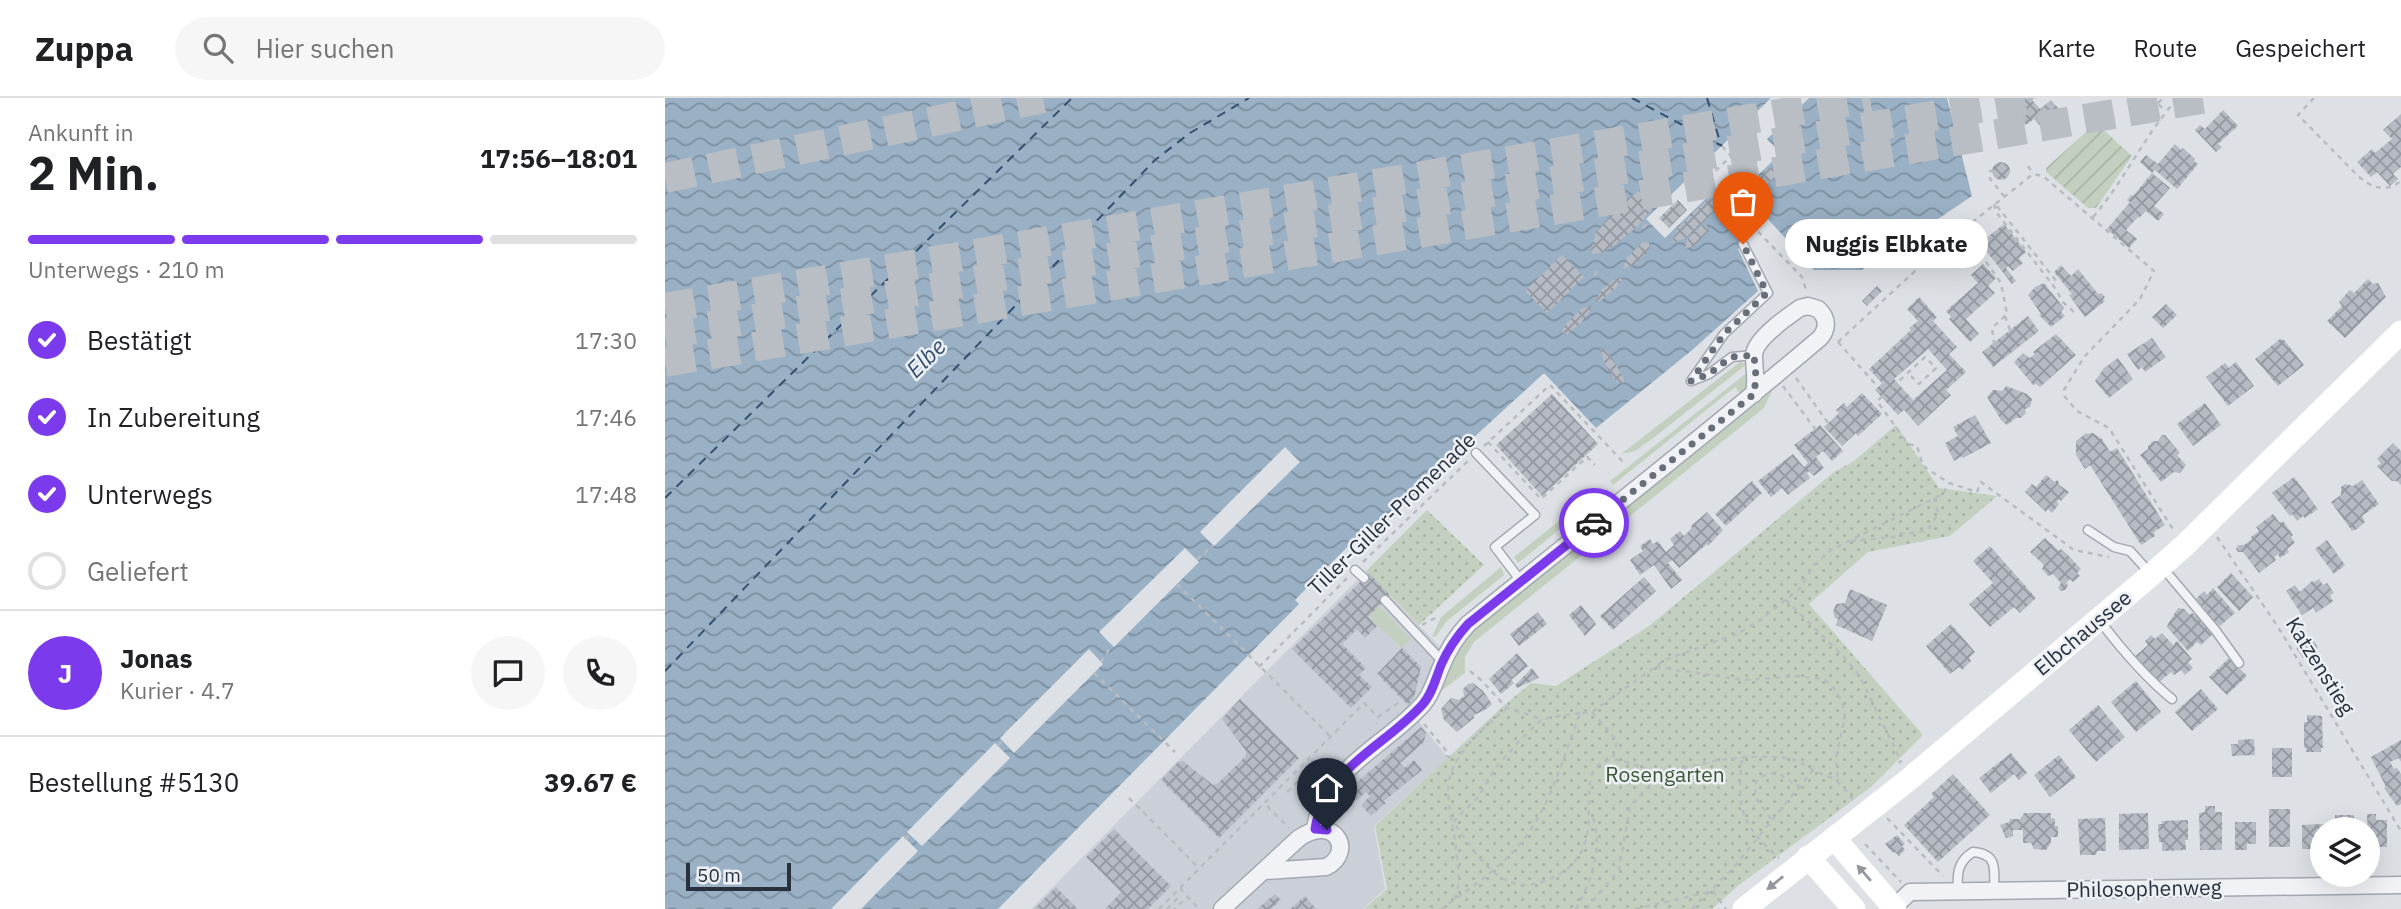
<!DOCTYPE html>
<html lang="de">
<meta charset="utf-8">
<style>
:root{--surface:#fff;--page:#f6f6f6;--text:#202124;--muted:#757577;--line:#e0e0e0;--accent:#7c3aed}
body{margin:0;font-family:"IBM Plex Sans",sans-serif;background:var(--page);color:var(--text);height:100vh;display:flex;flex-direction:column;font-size:26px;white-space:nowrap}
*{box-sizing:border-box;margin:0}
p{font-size:23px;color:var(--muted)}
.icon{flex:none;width:38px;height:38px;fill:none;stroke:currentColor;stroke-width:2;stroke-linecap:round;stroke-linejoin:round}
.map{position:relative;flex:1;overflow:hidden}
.side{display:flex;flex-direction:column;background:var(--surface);width:665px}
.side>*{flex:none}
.tools{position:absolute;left:1645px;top:719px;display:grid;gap:14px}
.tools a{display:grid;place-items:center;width:70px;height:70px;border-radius:50%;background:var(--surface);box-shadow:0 7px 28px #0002;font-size:35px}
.scale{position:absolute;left:21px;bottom:18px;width:105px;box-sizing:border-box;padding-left:7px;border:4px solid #27303c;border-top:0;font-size:19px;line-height:24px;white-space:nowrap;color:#27303c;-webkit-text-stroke:5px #ecf0f4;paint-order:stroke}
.pin{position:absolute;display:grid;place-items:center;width:60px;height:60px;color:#fff;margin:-72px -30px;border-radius:50% 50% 50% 0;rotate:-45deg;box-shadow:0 0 7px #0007}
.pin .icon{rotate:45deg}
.courier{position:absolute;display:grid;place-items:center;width:70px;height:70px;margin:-35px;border:5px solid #7c3aed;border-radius:50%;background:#fff;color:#222;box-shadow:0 2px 9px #0007}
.bubble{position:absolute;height:49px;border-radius:24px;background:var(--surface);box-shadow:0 7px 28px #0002;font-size:23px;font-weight:700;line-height:49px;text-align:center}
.overview em{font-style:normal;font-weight:700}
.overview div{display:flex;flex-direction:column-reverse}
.overview{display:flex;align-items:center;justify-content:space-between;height:119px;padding:0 28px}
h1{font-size:46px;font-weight:700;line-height:52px}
.bar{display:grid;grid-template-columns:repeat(4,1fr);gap:10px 7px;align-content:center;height:84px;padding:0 28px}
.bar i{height:9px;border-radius:5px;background:var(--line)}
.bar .active{background:var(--accent)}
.bar p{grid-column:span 4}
.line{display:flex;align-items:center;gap:18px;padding:0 28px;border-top:2px solid var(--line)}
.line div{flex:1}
.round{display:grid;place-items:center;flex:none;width:74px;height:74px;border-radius:37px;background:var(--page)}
ol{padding:0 28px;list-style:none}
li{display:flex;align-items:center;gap:21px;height:77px}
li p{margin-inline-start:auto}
li .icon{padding:7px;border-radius:50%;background:var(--accent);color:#fff;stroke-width:4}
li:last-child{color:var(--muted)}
li i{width:38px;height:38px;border:4px solid var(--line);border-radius:50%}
header{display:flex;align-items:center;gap:42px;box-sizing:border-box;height:98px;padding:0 35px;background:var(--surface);border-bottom:2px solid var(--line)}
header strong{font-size:33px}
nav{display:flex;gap:38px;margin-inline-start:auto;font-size:24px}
.search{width:490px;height:63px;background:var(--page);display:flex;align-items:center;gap:18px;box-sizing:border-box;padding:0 24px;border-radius:38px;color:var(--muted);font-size:26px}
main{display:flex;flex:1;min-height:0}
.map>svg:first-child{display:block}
.built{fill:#cbd0d8}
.grass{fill:#c4d0bf}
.park{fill:url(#park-dots)}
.garden{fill:url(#garden-furrows)}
.water{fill:url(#water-waves)}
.pier{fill:#dde1e6}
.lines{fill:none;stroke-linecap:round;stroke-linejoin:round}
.ferry{stroke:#34506e;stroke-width:2;stroke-dasharray:9 7;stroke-linecap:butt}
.building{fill:url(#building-cross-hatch);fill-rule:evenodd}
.highway-tunnel{stroke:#b9bec4;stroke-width:30;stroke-dasharray:30 15;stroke-linecap:butt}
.lane-casing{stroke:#a3a8b0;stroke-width:11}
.street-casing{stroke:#a3a8b0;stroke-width:19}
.path{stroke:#b8bcc1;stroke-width:2.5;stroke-dasharray:5 5;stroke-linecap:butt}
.lane{stroke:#f0f2f5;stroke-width:8}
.street{stroke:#f0f2f5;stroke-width:16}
.secondary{stroke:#fff;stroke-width:23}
.oneway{fill:#93989e}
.done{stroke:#676e78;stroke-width:7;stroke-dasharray:0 12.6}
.route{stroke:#7c3aed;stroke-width:9}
.labels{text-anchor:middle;stroke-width:5;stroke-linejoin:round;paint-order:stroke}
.street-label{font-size:21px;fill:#27303c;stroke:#ecf0f4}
.park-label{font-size:21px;fill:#3d5735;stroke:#ecf0f4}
.water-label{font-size:23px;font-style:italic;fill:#34506e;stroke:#ecf0f4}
</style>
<header>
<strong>Zuppa</strong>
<div class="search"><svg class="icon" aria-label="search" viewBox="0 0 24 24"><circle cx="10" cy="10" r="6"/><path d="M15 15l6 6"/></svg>Hier suchen</div>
<nav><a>Karte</a><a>Route</a><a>Gespeichert</a></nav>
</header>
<main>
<section class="side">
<div class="overview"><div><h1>2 Min.</h1><p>Ankunft in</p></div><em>17:56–18:01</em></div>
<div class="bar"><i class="active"></i><i class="active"></i><i class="active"></i><i></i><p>Unterwegs · 210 m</p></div>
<ol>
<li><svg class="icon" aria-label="check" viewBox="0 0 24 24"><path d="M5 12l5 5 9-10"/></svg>Bestätigt<p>17:30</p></li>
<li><svg class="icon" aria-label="check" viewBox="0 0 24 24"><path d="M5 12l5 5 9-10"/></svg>In Zubereitung<p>17:46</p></li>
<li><svg class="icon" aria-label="check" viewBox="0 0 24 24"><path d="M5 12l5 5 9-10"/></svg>Unterwegs<p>17:48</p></li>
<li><i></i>Geliefert</li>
</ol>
<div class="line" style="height:126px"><b class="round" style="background:var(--accent);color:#fff">J</b><div><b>Jonas</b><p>Kurier · 4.7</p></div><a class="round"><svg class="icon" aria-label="chat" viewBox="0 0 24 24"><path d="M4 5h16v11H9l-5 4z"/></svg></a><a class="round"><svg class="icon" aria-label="phone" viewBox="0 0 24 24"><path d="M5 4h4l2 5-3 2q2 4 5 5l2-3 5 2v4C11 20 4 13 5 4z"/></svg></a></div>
<div class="line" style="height:91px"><div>Bestellung #5130</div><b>39.67 €</b></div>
</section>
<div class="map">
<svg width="1736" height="811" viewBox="0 0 1736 811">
<defs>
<pattern id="park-dots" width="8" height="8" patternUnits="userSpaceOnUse" patternTransform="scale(1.75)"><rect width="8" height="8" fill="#c4d0bf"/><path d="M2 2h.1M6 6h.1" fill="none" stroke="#a8b3a5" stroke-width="1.8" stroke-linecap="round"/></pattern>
<pattern id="garden-furrows" width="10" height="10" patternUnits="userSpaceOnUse" patternTransform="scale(1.75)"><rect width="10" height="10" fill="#c4d0bf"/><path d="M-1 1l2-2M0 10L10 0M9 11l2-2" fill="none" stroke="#a8b3a5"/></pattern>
<pattern id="water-waves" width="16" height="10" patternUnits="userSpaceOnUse" patternTransform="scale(1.75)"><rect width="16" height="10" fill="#99b0c5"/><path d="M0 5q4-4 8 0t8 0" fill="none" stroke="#7d90a1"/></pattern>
<pattern id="building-cross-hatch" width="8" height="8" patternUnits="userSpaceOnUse" patternTransform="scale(1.75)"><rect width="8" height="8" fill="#b5bac3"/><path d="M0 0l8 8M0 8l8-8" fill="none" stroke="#9398a0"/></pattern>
</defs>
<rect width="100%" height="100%" fill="#dde1e6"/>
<!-- built -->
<path class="built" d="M701 473 774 548 775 553 747 615 783 660 709 728 720 791 698 811H366Z"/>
<!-- grass -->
<path class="grass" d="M1075 264 1082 266 987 341 970 353 956 356Z
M1079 277H1083V287L1077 298 1070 289 948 387 945 383Z
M1107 293 1099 310 809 544 800 559V575L775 594 791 555 803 537Z
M935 390 947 401 943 405 936 398 853 465 849 459Z
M836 469 839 477 782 523 771 538 767 539 776 519Z
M714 508 746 541 737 550 703 519Z"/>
<!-- park -->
<path class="park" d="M1231 327 1274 390 1332 398 1285 438 1203 454 1144 506 1258 637 1206 689 1074 787 1047 811H699L722 791 710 728 837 609 866 585 891 588 984 528 1169 374 1189 363Z
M762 412 819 467 754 527 701 473Z"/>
<!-- garden -->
<path class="garden" d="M1431 25 1467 58 1431 110H1423L1381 74V70Z"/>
<!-- water -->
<path class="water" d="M0 0H1282L1307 98 1197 172H1149L1103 121 1073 151 1093 193 1026 253 931 330 880 276H878L782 364 703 444 695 436 630 502 634 506 333 811H0Z"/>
<!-- pier -->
<path class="pier" d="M1106 0H1144L1102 41 1116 55 1070 99 1056 86 1000 140 981 121Z
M620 349 635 364 549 448 535 434Z
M520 450 534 464 449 549 434 534Z
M424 551 438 566 349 655 335 640Z
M330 645 345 660 257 748 242 734Z
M238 738 253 753 196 811H166Z"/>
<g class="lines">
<!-- ferry -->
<path class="ferry" d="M967 0 1057 48
M1042 0 1056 47
M0 400 407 0
M0 573 490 62 525 35 584 0"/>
</g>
<!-- building -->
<path class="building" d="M1342 0H1370L1367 2 1375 11 1386 2 1395 12 1374 27 1369 21 1361 27 1356 21 1349 27 1333 8Z
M1558 12 1573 28 1553 46 1557 49 1551 54 1530 32 1535 27 1540 31Z
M1736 16V69L1728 76 1733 81 1725 88 1712 74 1706 79 1692 64 1707 51 1710 55 1727 41 1718 32Z
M1510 46 1516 52 1518 50 1530 61 1529 63 1533 66 1512 91 1490 72 1487 75 1475 64 1481 57 1493 66Z
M1327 73a9 9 0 1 1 18 0a9 9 0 1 1-18 0Z
M1108 69H1112L1110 79 1085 103H1080L1078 96 1103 71Z
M1487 75 1505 90 1489 108 1499 116 1493 123 1481 113 1474 120 1473 119 1461 132 1472 141 1464 150 1442 131 1465 104 1462 102 1466 97 1468 98Z
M1001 82 995 101 973 128 947 149 936 155 925 156 931 134 959 103 980 88Z
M1013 102 1022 112 1004 130 994 120Z
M1049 102 1052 105 1050 113 1022 140 1007 145 1012 131 1041 103Z
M1339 126 1361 154 1354 160 1358 165 1348 173 1343 168 1341 170 1351 183 1347 186 1315 145Z
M1037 127H1041L1044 133 1028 149 1020 150 1022 142Z
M980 144 984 145 985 149 982 155 969 167 958 171 962 160 976 145Z
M897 157 919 179 882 215 860 193Z
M1318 166 1331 180 1323 188 1330 195 1301 221 1314 236 1305 244 1284 221 1286 219 1281 213 1313 185 1306 177Z
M1396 167 1406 178 1413 171 1433 196 1436 195 1440 199 1438 201 1440 203 1420 219 1404 197 1407 196 1389 174Z
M954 178 957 182 951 190 935 203 930 204 937 191Z
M1703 181 1708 186 1713 185 1721 199 1680 240 1662 223 1677 208 1674 204 1685 192 1689 195Z
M1379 185 1399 210 1396 214 1400 218 1386 229 1374 217 1376 216 1363 197 1370 189Z
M1212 188 1217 193 1202 208 1197 203Z
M1254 199 1272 219 1268 223 1292 249 1284 256 1301 274 1281 292 1286 297 1253 328 1239 312 1233 317 1210 292 1217 285 1204 271 1246 232 1244 230 1253 223 1242 211ZM1263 251 1282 272 1248 302 1229 281Z
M1501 206 1512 217 1498 230 1487 219Z
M928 207 925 214 914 227 902 236 897 235 899 228 916 211Z
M1363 218 1374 233 1328 269 1317 254Z
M1391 236 1411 257 1375 289 1371 286 1368 287 1349 264 1358 255 1365 260 1370 256 1368 254Z
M1487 240 1501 259 1480 274 1477 269 1473 272 1462 256Z
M1615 241 1619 242 1639 267 1613 288 1590 261Z
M935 250 940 251 946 258 959 281 958 286 951 283 940 267Z
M1453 260 1468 281 1444 300 1430 283 1439 270Z
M1571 264 1589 288 1563 308 1541 279 1560 265 1564 270Z
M1341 288 1362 296 1367 301 1365 309 1360 311 1361 315 1356 320H1351L1342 327 1336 322 1322 299 1328 292 1337 293Z
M1197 295 1217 316 1193 338 1191 335 1177 348 1159 329 1174 315 1171 312 1179 305 1182 309Z
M887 296 933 346 877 398 831 347Z
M1540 305 1556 327 1528 348 1512 326Z
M1310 317 1326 345 1298 360 1297 358 1289 363 1280 345 1293 338 1288 329Z
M1155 327 1178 353 1167 363 1158 353 1151 359 1159 370 1149 378 1144 373 1142 375 1145 380 1123 397 1117 390 1106 399 1093 383 1128 356 1139 369 1143 365 1129 347Z
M1428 335 1437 341 1445 354 1452 350 1500 427 1489 434 1490 438 1476 447 1425 367 1420 371 1411 357V343L1420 336Z
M1497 337H1500L1515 355 1512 357 1521 367 1515 375 1509 374 1496 384 1475 357 1483 351V348L1488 343H1493Z
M1728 345 1736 353V387L1732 383H1727L1712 368 1716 365 1712 361Z
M1381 377 1390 384 1392 382 1394 384 1393 386 1404 394 1396 403 1394 401 1392 404 1394 406 1387 415 1383 411 1381 414 1360 394 1367 386 1371 389Z
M1629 379 1653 411 1640 420 1638 418 1632 423 1627 416 1625 418 1607 395Z
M1697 382 1714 406 1697 418 1700 424 1692 431 1687 433 1666 404 1676 397V389L1680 386 1688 388Z
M1087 383 1097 395 1061 428 1050 416Z
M1042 414 1058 432 1043 448 1042 446 1014 470 1007 462 1003 465 1017 482 1006 491 989 467 975 477 965 462 978 453 975 448 985 441 988 446 993 443 1001 454 1009 447 1005 441 1015 433 1019 438 1027 430 1026 428Z
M1608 416 1615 425 1618 423 1628 437 1626 439 1630 445 1622 451 1624 454 1615 460 1613 456 1611 458 1609 459 1611 462 1594 475 1578 454H1573L1571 451 1573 447H1579L1587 441 1586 439 1594 433 1591 429Z
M1380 440 1394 453 1396 451 1402 456 1416 471 1412 475 1415 478 1408 484 1405 481 1401 485 1403 487 1400 492 1396 493 1393 490 1396 485 1388 476 1383 478 1377 471 1379 467 1365 454Z
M1662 442 1680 467 1669 476 1650 451Z
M1325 448 1371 500 1355 515 1349 509 1325 529 1304 506 1328 485 1308 463Z
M704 475 725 497 703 519 712 528 700 540 692 531 677 546 701 570 694 577 707 589 686 610 627 551Z
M1566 475 1588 499 1574 513 1552 489Z
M979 479 991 493 948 532 935 518Z
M1654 481 1658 487 1662 485 1669 495 1665 497 1668 503 1651 515 1648 510 1637 517 1621 493 1630 487 1635 494 1647 483 1649 484Z
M1548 490 1570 515 1555 528 1537 512 1539 510 1531 501 1539 493 1542 497Z
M1185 491 1222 507 1207 543 1171 527 1173 521 1170 520 1168 514 1171 506 1180 505Z
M916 507 931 526 920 538 904 517Z
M1513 510 1519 511 1524 517 1527 515 1531 518 1534 516 1549 535 1536 547 1532 544 1523 553 1502 529 1503 526Z
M873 514 882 526 854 548 845 536Z
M1286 526 1310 554 1304 560 1306 563 1297 572 1294 569 1285 576 1261 548Z
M1497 535 1508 547 1512 543 1527 561 1523 564 1528 570 1520 577 1516 572 1509 577 1506 574 1491 587 1467 561 1483 547 1480 543 1486 537 1490 541Z
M1647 540 1653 550 1638 560 1631 550Z
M737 550 756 569 749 600 743 607 712 576Z
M852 555 863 568 846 582 849 585 836 596 824 581Z
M1564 560 1582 578 1562 597 1544 579Z
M867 570 874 580 852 590 850 587Z
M1471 583 1496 614 1471 634 1446 604Z
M808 585 818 593 827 606 820 612 809 617V620L792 634 779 622 776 611 786 600 794 602 799 598 798 591 803 586Z
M1536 591 1553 611 1527 633 1510 614Z
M575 601 634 660 554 740 496 682 513 664 518 663 548 687 552 686 581 658V653L557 621Z
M1433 607 1460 639 1431 664 1404 632Z
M1642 617 1657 618 1658 650H1656V654H1641V650H1639V624H1642Z
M756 629 761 635 759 644 735 665 739 670 749 662 757 672 719 703 721 705 706 718 696 707 705 698 701 694 692 702H683L678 696Z
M1589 641 1590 657 1567 658 1566 646H1573V642Z
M1736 642V664L1734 660 1725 664 1729 671 1732 670 1736 676V706L1732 708 1719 690 1721 689 1706 659Z
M1607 650H1627V679H1607Z
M1346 655 1362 675 1354 682 1349 676 1326 695 1314 680Z
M1394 657 1411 679 1385 699 1369 677Z
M1288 676 1325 717 1273 764 1239 727 1269 699 1266 696Z
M1540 708H1550V714H1557V752H1535L1534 715 1540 714Z
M1604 711H1625V749H1604Z
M1359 715H1386V720L1390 721V728H1393V739H1386V745L1381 752 1369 751 1366 745H1358V732H1348V738L1341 740 1335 727 1344 724 1345 721H1355Z
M1483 715 1484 751 1454 752V716Z
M1702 716H1711V722H1722V749H1703Z
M1670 717H1689V732H1670Z
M1440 720 1441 753H1432L1431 757H1415L1413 721Z
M1523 722V742H1520L1521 752 1497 753V744H1494L1493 726H1497V723Z
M1570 724H1591V746H1582V752H1570Z
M1661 726V732H1657V751H1637V727Z
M449 731 506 788 483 811H440L456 794 421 759Z
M1232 737 1240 746 1237 748 1240 752 1234 758 1230 754 1228 755 1220 746Z
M391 789 413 811H369Z
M610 796 616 802 606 811H592Z
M640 798 651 811H625Z"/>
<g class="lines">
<!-- highway-tunnel -->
<path class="highway-tunnel" d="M0 80 378 0
M0 210 1205 0
M0 236 1372 0
M0 264 1542 0"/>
<!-- lane casing -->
<g class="lane-casing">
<path id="lane" d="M1026 283 1059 236 1103 195 1078 146
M1026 283 1044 276 1067 259 1089 257
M811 355 870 417 830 449 856 483
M1423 432 1449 449 1465 453 1484 474
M1498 470 1551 533 1574 565
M690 472 699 480
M720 502 778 564
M1435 523C1457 552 1479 578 1507 601
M1293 794C1292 776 1292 764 1308 754 1334 756 1329 773 1329 793"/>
</g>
<!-- street casing -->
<g class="street-casing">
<path id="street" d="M650 731C658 671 721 648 758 606 767 596 771 580 777 567 783 551 792 538 803 526 920 431 1040 338 1155 240 1163 231 1163 220 1153 211L1143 208 1135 210C1122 219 1090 241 1089 257 1089 271 1092 282 1089 296
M1229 809 1245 794 1736 787
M557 811 634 740C671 715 690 755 661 769L600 773"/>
</g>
<!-- path -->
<path class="path" d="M1486 0 1501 13
M1649 0 1633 17 1693 78C1707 90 1720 95 1736 83
M1493 5 1498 0
M1057 48 1066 58 1042 81 1137 179 1142 195
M1363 68 1368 76
M1329 73H1325V81L1339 98
M1329 106 1332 115 1390 190 1398 204 1409 214
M1332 108 1392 184
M1428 119C1460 82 1480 36 1513 0
M978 130 984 124
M1298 131 1336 185 1342 216 1327 230 1329 245
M929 177 936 171
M894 203 895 204
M1340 218 1345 232
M1173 244 1275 150 1368 76 1378 78 1489 173 1475 201 1419 259 1399 292 1400 299 1412 313 1444 330 1509 433
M1173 244 1213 289
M1131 280 1163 325
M1118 288 1151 332
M1220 296 1260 259 1271 270 1254 286 1243 275
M1217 299 1212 303 1243 346 1252 348 1258 368 1284 385 1312 394 1316 384 1409 452 1444 459
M823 344 876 401 922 359 930 367
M819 348 885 287 960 366
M1552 439 1613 529 1736 733
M1186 443 1229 439 1234 435 1241 436 1263 432 1273 416 1269 400
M532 462 548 447
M698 464 804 362
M512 486 666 639
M1121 502 1181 561 1195 579 1236 663 1234 665
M757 527 772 519
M436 564 447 547
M594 569 683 479
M991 569 1079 582 1132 578 1159 581 1168 589 1177 604 1180 619 1171 660 1173 683
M805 573 816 582 842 610 877 621
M429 575 510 654
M927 614 952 643 948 660
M915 615 877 621 855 642 832 668 813 699 788 724C810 753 834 799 877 784 953 758 906 687 935 666 952 653 976 674 995 673 1018 673 1040 663 1063 661 1079 659 1111 657 1126 661 1136 664 1146 671 1155 675 1161 678 1169 680 1174 685 1179 689 1183 696 1188 701
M759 626 783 655 782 658 792 663
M333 647 337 643
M1077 662C1072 712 1076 727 1114 760
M622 694 650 666 645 660
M464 700 534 770
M602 708 624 730
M1222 720 1278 778
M1106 721 1090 699 1091 684 1097 678 1111 674 1135 689
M240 741 245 736
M1200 746 1236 784
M515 790 534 811
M790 801C796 784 793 770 791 752 789 729 781 705 784 682 789 655 822 627 842 610
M494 811 699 605 713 619 733 605 736 606
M502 811 513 800 517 804 509 811
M776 811C800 795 831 772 851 751 884 714 898 660 915 615L927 614 1000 562 1071 536 1093 524 1135 490 1149 467 1166 452 1278 396 1284 385
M911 811C926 783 939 749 927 717
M921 811 954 772 965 708 997 674
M970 811 1048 793 1061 811
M1027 811 1068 770 1148 672"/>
<!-- lane -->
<use href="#lane" class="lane"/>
<!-- street -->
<use href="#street" class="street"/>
<!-- secondary -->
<path class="secondary" d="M1169 740 1230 811
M1143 759 1189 811
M1079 811 1242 683 1486 477 1519 448 1736 234"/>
</g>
<!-- one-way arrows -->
<defs><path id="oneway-solid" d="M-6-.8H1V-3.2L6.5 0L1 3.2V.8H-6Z" transform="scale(1.75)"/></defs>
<g class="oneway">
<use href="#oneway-solid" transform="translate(1199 775) rotate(-131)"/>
<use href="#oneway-solid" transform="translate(1110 785) rotate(141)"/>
</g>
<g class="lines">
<!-- done -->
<path class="done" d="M929 425 1089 296 1091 279 1089 257 1066 259 1044 276 1026 283 1059 236 1102 195 1078 146"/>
<!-- route -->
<path class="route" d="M662 732 650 731C659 670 721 648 758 606 767 596 771 580 776 567 783 551 792 538 803 526L929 425"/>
</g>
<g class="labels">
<!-- street labels -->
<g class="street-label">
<text transform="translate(727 416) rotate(-44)" y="7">Tiller-Giller-Promenade</text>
<text transform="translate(1418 535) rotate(-40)" y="7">Elbchaussee</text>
<text transform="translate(1655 568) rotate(58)" y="7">Katzenstieg</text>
<text transform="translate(1479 791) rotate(-1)" y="7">Philosophenweg</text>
</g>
<!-- park labels -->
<g class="park-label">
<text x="1000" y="684">Rosengarten</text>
</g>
<!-- water labels -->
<g class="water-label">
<text transform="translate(261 260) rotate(-45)" y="8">Elbe</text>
</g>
</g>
</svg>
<div class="tools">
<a><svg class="icon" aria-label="layers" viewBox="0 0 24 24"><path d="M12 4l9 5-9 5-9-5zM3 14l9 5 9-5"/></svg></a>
</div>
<div class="scale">50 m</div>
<div class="pin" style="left:1078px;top:146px;background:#ea580c"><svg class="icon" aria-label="bag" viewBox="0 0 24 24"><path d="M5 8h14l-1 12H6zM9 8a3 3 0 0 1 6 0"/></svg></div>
<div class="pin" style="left:662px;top:732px;background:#1f2937"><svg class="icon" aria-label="home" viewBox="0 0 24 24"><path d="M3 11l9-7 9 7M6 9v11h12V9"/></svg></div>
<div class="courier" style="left:929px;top:425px"><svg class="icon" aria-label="car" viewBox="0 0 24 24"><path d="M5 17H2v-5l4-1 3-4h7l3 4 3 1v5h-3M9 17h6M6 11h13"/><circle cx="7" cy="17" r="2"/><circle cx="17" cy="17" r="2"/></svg></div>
<div class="bubble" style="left:1120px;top:121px;width:203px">Nuggis Elbkate</div>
</div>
</main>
